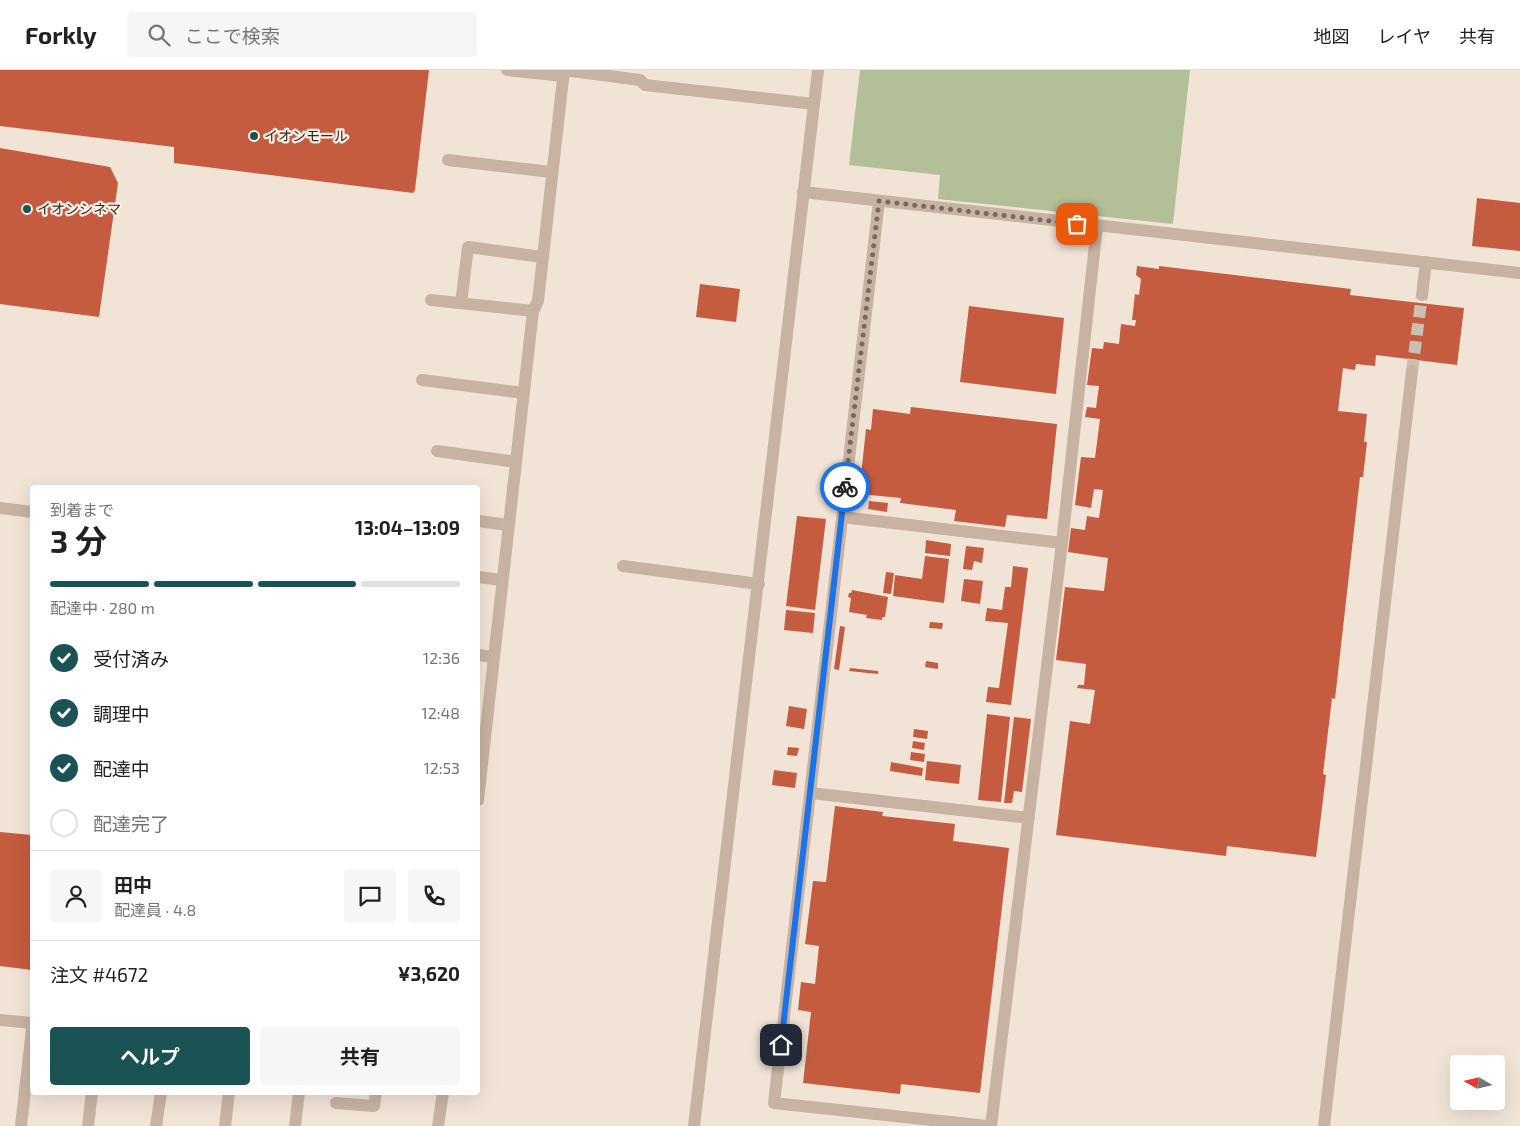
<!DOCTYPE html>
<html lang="ja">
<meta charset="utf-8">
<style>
:root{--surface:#fff;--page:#f6f6f6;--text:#202124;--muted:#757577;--line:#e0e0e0;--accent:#1b5254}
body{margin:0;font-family:"Exo 2","Noto Sans JP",sans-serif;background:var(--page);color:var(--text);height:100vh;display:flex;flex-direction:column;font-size:19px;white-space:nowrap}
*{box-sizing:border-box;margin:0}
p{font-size:16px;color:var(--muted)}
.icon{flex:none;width:28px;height:28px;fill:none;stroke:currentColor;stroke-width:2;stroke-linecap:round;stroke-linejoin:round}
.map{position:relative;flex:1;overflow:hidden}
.side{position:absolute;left:30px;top:415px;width:450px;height:610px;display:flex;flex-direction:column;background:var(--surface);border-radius:5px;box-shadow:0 5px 20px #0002}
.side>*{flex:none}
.needle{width:32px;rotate:278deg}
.tools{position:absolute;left:1450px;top:985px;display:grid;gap:10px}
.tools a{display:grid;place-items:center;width:55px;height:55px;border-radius:5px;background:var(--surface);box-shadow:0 5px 20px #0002;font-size:25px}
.pin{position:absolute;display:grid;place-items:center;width:42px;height:42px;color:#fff;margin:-21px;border-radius:10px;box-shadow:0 2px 8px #0006}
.courier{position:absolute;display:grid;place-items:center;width:50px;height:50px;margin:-25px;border:4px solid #1a73e8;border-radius:50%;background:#fff;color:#222;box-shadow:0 1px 6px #0007}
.head em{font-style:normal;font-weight:700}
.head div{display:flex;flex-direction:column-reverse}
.head{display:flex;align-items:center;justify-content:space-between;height:85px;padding:0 20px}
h1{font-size:32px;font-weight:700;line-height:38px}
.bar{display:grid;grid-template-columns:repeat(4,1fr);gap:8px 5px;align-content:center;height:60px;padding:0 20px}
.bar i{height:6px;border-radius:4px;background:var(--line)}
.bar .active{background:var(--accent)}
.bar p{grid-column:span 4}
.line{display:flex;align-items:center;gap:12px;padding:0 20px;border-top:1px solid var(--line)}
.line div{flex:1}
.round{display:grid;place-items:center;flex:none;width:52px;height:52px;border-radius:5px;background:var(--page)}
ol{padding:0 20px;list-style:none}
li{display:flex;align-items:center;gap:15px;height:55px}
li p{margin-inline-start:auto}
li .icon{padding:5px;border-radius:50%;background:var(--accent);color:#fff;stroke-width:4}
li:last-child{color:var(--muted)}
li i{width:28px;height:28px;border:2px solid var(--line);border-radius:50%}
.cta{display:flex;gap:10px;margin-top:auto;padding:10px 20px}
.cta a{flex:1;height:58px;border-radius:5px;background:var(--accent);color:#fff;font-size:20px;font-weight:700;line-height:58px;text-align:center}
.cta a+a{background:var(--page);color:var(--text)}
header{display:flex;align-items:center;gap:30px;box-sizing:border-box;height:70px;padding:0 25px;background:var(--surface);border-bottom:1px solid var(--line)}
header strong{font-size:24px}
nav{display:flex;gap:28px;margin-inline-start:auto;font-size:18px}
.search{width:350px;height:45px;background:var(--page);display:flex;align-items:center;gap:12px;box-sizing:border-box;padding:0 18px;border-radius:5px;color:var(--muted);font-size:19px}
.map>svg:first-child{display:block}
.green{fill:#b3bf97}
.building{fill:#c65c3f}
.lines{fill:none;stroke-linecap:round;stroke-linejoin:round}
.minor-tunnel{stroke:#cbbfb3;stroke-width:12;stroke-dasharray:12 6;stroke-linecap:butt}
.minor{stroke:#c8b3a3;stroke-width:12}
.done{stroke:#766a63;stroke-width:5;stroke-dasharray:0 9}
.route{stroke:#1a73e8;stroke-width:6}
.poi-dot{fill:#1b5254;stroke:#f9eee3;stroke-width:2}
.labels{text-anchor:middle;stroke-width:4.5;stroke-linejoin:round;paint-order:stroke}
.poi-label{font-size:14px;fill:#332925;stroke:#f9eee3;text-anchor:start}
</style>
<header>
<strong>Forkly</strong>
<div class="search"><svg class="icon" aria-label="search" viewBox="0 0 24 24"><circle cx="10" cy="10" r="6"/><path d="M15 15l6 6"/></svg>ここで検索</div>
<nav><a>地図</a><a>レイヤ</a><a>共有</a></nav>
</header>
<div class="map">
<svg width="1520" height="1056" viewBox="0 0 1520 1056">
<rect width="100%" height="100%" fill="#f1e4d7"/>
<!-- green -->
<path class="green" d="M860 0H1190L1173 154 938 129 940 105 849 95Z"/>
<!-- building -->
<path class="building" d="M0 0H429L415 120 413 123 174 93V77L0 56Z
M0 78 110 97 118 113 99 247 0 234Z
M1477 128 1520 133V181L1472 176Z
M1137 196 1159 199V196L1351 219 1350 225 1464 238 1457 295 1376 285 1375 296 1356 294 1355 300 1343 298 1338 341 1367 344 1364 372H1367L1363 407H1360L1335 629 1332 628 1323 704 1326 705 1316 787 1227 776 1226 786 1056 765 1070 651 1090 654 1095 620 1077 618 1078 615H1084L1086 594 1056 590 1065 517 1104 521 1108 488 1068 482 1071 458 1085 460 1087 446 1099 448 1103 420 1094 419 1091 438 1075 435 1081 387 1095 388 1100 349 1085 347 1087 337 1096 338 1099 316 1087 315 1092 278 1103 279 1104 272 1119 274 1121 254 1135 256 1136 250H1132L1135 224 1139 225 1141 209 1136 205Z
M700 214 740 219 736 252 696 247Z
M969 236 1064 248 1056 324 960 312Z
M911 337 1057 354 1047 449 1007 445 1005 457 954 451 956 440 900 433 901 428 859 424 866 359 871 360 873 339 910 344Z
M869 431 888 433 887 442 868 439Z
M797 446 826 449 815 540 786 536Z
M926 470 951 474 950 486 925 483Z
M966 476 984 478 982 493 974 491 972 500 963 499Z
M925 486 949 489 944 533 893 526 895 505 922 509Z
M1013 496 1028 498 1011 635 986 632 988 617 999 618 1008 553 985 551 987 538 1002 540 1005 517H1011Z
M886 502 894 503 891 524 883 523Z
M964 509 983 511 980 534 961 531Z
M852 520 888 527 885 547H882V550L866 548 867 545 849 542 851 528 848 527 849 523H851Z
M786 540 815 543 813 563 784 560Z
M930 552 943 553 942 559 929 558Z
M840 556 845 557 839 600 834 599Z
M926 591 938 593V599L925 597Z
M850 598 878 601V604L849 601Z
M789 636 807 639 804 659 786 656Z
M987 644 1010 647 1001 732 978 730Z
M1014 647 1031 649 1022 722 1014 721 1012 733H1004Z
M914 659 928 661 927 669 913 667Z
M913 671 925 673 924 680 912 678Z
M788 677 799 678 797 686 787 685Z
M911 682 925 684 924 692 910 690Z
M927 691 961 695 959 714 925 710Z
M891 692 923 698 922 706 890 701Z
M774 700 797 703 795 718 772 715Z
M835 736 883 742 882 746 955 754 953 771 1009 778 980 1023 901 1014 900 1024 803 1013 811 942 798 940 801 912 815 914 819 876 805 874 813 811 826 812Z
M0 762 32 765V900L0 896Z"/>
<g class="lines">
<!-- minor-tunnel -->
<path class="minor-tunnel" d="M1412 301 1422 225"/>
<!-- minor -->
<path class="minor" d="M507 0 563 6
M564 0 640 10 645 15 814 34
M448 90 551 102
M803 122 1520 203
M879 131 774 1033 987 1056
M1422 225 1426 192
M431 230 533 241
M461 233 468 177 542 187
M422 310 524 323
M437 381 516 392
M0 438 32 442
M842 447 1062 473
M478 451 508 455
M623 496 759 514
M478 507 502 510
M478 585 493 587
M811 723 1029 748
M478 730 533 241 538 231 564 0
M0 950 32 953
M336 1033 374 1036 376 1022
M21 1056 32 959
M88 1056 92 1022
M156 1056 161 1022
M225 1056 229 1022
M295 1056 299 1022
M438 1056 443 1022
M694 1056 818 0
M991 1056 1062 473 1097 156
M1324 1056 1412 301"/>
</g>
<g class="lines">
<!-- done -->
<path class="done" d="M845 417 879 131 1077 154"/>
<!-- route -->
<path class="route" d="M781 975 845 417"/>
</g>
<!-- markers -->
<g class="poi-dot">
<circle cx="254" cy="66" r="5"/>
<circle cx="27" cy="139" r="5"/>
</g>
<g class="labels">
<!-- poi labels -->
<g class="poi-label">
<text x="264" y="71">イオンモール</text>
<text x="37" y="144">イオンシネマ</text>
</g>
</g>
</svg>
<div class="tools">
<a><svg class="needle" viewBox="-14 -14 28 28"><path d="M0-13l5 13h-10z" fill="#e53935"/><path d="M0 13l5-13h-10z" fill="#757577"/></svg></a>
</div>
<div class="pin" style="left:1077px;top:154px;background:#ea580c"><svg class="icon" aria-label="bag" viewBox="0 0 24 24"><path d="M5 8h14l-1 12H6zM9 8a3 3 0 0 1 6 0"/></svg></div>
<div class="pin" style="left:781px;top:975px;background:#1f2937"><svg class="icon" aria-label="home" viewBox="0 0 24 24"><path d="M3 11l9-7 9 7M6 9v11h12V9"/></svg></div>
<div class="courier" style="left:845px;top:417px"><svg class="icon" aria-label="bike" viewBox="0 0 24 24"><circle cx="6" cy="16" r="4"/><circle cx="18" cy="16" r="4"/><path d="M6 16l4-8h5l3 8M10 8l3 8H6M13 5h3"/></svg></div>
<section class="side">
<div class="head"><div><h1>3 分</h1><p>到着まで</p></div><em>13:04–13:09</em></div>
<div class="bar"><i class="active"></i><i class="active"></i><i class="active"></i><i></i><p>配達中 · 280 m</p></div>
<ol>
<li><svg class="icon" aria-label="check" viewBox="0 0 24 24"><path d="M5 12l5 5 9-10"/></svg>受付済み<p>12:36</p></li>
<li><svg class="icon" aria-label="check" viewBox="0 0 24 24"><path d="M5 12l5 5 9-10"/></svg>調理中<p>12:48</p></li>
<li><svg class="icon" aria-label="check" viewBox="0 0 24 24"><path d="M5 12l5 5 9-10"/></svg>配達中<p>12:53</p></li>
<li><i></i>配達完了</li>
</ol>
<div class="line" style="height:90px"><a class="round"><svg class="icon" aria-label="person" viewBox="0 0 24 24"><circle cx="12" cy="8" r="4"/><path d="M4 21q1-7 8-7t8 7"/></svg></a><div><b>田中</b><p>配達員 · 4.8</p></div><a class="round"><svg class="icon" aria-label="chat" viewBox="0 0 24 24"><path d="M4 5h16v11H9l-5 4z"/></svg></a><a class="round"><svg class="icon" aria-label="phone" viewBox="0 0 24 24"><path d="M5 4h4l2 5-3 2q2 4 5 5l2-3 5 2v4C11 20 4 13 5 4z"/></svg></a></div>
<div class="line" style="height:65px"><div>注文 #4672</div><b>¥3,620</b></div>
<div class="cta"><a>ヘルプ</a><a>共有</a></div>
</section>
</div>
